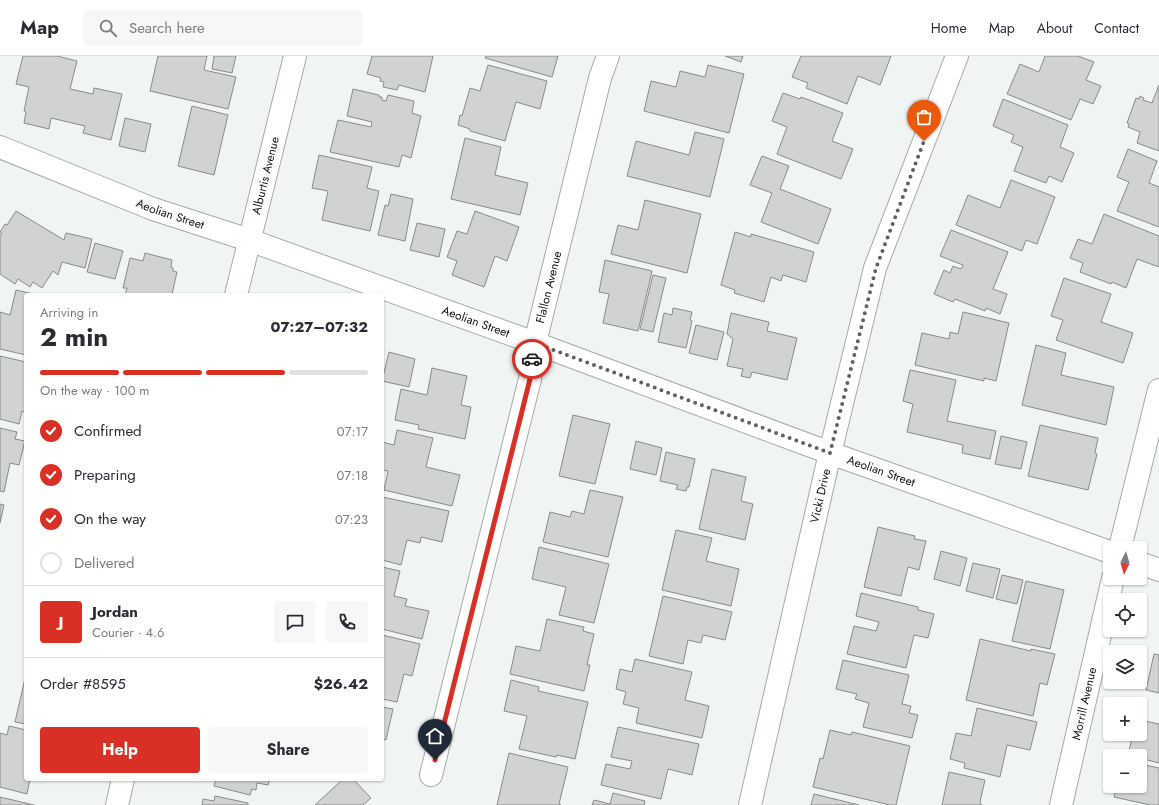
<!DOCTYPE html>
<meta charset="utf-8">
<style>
:root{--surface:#fff;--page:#f7f7f7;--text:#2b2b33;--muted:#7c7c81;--line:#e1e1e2;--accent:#d93025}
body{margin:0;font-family:Jost,sans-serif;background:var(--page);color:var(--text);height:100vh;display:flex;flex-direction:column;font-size:15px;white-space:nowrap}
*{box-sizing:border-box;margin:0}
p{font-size:13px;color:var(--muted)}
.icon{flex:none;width:22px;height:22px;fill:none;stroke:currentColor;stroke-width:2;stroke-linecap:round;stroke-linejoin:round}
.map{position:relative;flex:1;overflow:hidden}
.details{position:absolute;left:24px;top:237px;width:360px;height:488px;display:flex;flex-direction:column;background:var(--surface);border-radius:4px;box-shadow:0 1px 3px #0004}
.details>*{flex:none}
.needle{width:26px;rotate:185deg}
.fabs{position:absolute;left:1103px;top:485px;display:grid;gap:8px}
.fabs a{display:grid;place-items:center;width:44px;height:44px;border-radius:4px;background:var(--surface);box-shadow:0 1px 3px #0004;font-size:20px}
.pin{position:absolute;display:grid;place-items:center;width:34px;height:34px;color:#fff;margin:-41px -17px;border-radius:50% 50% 50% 0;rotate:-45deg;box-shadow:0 0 4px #0007}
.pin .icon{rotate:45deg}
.courier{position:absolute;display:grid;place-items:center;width:40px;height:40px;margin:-20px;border:3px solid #d93025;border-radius:50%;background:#fff;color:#222;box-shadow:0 1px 5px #0007}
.overview em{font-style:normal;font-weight:700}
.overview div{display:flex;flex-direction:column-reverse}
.overview{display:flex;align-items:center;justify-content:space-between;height:68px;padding:0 16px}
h1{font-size:26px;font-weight:700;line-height:30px}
.bar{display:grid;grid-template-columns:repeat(4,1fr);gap:6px 4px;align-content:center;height:48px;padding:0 16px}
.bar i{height:5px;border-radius:3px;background:var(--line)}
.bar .current{background:var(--accent)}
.bar p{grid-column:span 4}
.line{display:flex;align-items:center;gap:10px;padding:0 16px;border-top:1px solid var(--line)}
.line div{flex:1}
.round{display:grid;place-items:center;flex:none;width:42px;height:42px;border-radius:4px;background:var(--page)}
ol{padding:0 16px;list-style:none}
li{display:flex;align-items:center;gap:12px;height:44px}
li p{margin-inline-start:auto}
li .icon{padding:4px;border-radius:50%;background:var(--accent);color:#fff;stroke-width:4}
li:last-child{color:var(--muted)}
li i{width:22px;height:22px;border:2px solid var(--line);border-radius:50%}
.button{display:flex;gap:8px;margin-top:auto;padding:8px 16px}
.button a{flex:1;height:46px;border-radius:4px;background:var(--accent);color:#fff;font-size:16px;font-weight:700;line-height:46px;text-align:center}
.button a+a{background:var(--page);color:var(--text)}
header{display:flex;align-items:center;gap:24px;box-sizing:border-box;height:56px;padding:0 20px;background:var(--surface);border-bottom:1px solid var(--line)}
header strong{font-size:19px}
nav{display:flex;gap:22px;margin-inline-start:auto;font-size:14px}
.search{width:280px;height:36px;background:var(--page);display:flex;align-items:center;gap:10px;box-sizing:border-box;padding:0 14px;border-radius:4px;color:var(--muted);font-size:15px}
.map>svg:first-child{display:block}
.building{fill:#d0d3d2;stroke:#888b8a}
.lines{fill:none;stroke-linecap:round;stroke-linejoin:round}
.street-casing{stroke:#a6a9a8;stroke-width:24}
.street{stroke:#fff;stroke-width:22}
.done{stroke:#5f6261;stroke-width:4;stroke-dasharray:0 7.2}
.route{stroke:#d93025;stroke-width:5}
.labels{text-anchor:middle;stroke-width:4;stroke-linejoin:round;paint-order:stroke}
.street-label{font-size:12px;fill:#111312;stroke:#f0f4f3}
</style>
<header>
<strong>Map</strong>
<div class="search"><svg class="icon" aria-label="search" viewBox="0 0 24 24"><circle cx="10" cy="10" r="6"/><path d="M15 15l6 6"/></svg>Search here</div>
<nav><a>Home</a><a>Map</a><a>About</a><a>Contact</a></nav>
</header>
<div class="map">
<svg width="1159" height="749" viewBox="0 0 1159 749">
<rect width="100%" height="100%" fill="#f0f4f3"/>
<!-- building -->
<path class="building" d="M23 0H57L77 5 70 33 93 38 94 32 122 38 111 84 83 77 85 70 51 62 49 73 24 67 26 56 24 55 29 31 16 28Z
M158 0H207L204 14 236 21 228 53 150 35Z
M214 0H236L232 17 212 13Z
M372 0H433L425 36 399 29 397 34 383 31 384 26 380 25 381 22 367 18Z
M486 0H558L552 21 485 2Z
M725 0H743L741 6Z
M801 0H891L880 29 858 20 847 48 806 32 808 27 792 21Z
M1045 0H1078L1094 6 1086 24 1101 30 1093 48 1080 43 1071 64 1007 38 1020 8 1039 16Z
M488 9 547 25 540 53 516 46 505 85 470 75V73L458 69 460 59 462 60 470 32 480 35Z
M708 9 744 18 729 77 644 55 651 25 676 31 680 15 705 21Z
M1159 29V95L1137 87 1140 76 1128 71 1129 68 1127 67 1136 42 1139 43 1140 40 1144 42 1143 44 1152 47Z
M353 33 379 39V41H382V44L386 45 388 39 414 45 412 57 421 60 411 102 402 99 399 111 330 96 338 64 371 71 372 66 347 60Z
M783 37 800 43 801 41 843 57 832 85 853 93 841 123 777 98 787 71 772 65Z
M1003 43 1068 69 1060 91 1074 97 1062 126 1049 120 1046 127 1014 115 1023 91 1011 86 1014 79 993 70Z
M192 50 228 59 214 119 178 110Z
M125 62 151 68 145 96 119 90Z
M695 76 724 83 710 141 627 120 636 85 689 99Z
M465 82 501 91 495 119 528 127 520 159 451 143Z
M1128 93 1157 105 1149 127 1159 131V171L1117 155 1129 126 1117 121Z
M319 99 372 111 367 132 379 135 370 175 322 164 328 135 312 132Z
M762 100 789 110 780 133 831 153 818 188 761 166 772 137 750 129Z
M1011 124 1055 141 1037 188 1026 184 1022 195 956 169 968 139 1000 152Z
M391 138 413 143 405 185 378 179 385 149 388 150Z
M645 144 701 158 687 217 611 198 618 169 638 174Z
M16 155 64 184 66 177 92 183 85 212 62 206 58 219 53 215 42 232 33 226 30 231 18 223 15 228 0 218V180L2 177 0 176 5 168 7 169Z
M475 155 519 171 507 205 495 200 484 231 452 219 457 205 447 201 457 175 467 178Z
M1104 158 1159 180V211L1137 203 1126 232 1112 226 1111 228 1080 216 1083 207 1070 202 1078 183 1092 188Z
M417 167 445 173 439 201 410 194Z
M951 174 1008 196 993 233 1007 238 1000 258 986 252 985 255 955 243 953 246 934 238 944 214 950 217 953 210 961 213 963 209 940 200Z
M735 176 751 181V178L814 196 806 226 783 219 781 225 771 221 764 246 734 237 735 234 721 229Z
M95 187 123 195 115 223 87 216Z
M145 197 172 204 171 211 173 212V215L177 216 172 238 175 239H125L127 232H123L130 202 143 205Z
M605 204 652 215 638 275 603 267 609 238 599 236Z
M653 219 666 222 653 276 640 273Z
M1064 222 1111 238 1101 266 1133 277 1123 307 1056 284 1063 264 1051 260Z
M16 234 38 239H26V299L0 293V256L10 259Z
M673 252 692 256 690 264 692 265 686 292 658 286 664 257 672 259Z
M963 256 1009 267 996 325 984 322V325L915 309 922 277 949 283 950 276 958 278Z
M731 257 769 266 767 275 797 282 787 324 752 316 750 322 741 320 743 313 727 310 733 283 727 278Z
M696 269 724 276 717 304 689 297Z
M1036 289 1066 297 1061 319 1114 331 1106 369 1022 349Z
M389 296 415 303 409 331 382 325Z
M0 300 26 306V357L22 355 19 368 0 363Z
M432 312 467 320 461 349 471 351 465 383 418 373 419 369 395 364 401 333 427 339Z
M910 314 956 324 947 365 996 375 990 403 962 397 963 389 907 376 913 348 903 345Z
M573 359 610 368 595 428 559 420Z
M1040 369 1098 382 1095 397 1097 398 1088 434 1028 420Z
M0 372 17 376 15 383 25 385 19 409 10 407 4 436 0 435Z
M397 374 433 382 426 411 460 419 452 450 384 434 388 415 382 414V386L394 389Z
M1001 380 1027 386 1021 413 995 408Z
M636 385 662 392 656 419 630 413Z
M666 396 695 403 689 431H687L686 435 676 433 678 429 660 425Z
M712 413 746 421 741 445 753 448 745 484 699 473Z
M590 434 623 441 608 501 543 486 550 456 570 461 572 455 584 458Z
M382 441 449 455 442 486 421 481 420 487 407 484 401 509 382 504Z
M0 448 4 449 0 467Z
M878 471 915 480 914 483 926 485 919 514 908 511 901 540 864 531Z
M676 474 712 482 706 505 739 513 731 550 662 534Z
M539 491 609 508 594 567 559 559 566 531 532 523Z
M941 495 967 502 960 530 934 523Z
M973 507 1000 513 993 542 966 535Z
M382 511 400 515 394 540 407 543 405 550 429 555 422 583 382 573Z
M1002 519 1023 524 1017 548 996 543Z
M1026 525 1064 534 1050 593 1012 585Z
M861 537 918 551V554L934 558 928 582 914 579 906 612 847 598 854 570 876 575 879 566 856 560Z
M663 540 732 556 725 584 703 579 701 587 688 584 683 608 649 600Z
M547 563 584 571 583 575 594 578 587 609H590L584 635 510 618 516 590 540 595Z
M382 579 420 588 412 620 404 618 397 646 382 643Z
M980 583 1031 595V593L1055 598 1047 629 1040 627 1033 660 966 644Z
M1154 598 1159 599V637L1146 634Z
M635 603 692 616 685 644 709 650 702 682 636 667 639 652 623 648 626 636 616 633 620 613 632 616Z
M843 604 909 619 902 648 911 650 909 657 918 659 912 682 863 671 869 647 855 643 857 638 836 633Z
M26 618V668L15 666Z
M511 624 539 631 538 635 588 646 575 703 557 699 556 701 519 693 527 660 504 655Z
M382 651 393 653 386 684 382 683Z
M977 652 1037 666 1030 694 1007 689 1000 721 964 712 965 707 950 703 956 677 971 680Z
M1140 664 1159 668V707L1140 702V700L1128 699 1133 678H1140Z
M9 670 26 674V723H30L27 738 0 731V677L7 679Z
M618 671 699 688 692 719 668 713 661 743 601 729 606 708 630 713 632 705 611 701Z
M830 674 851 679 852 676 910 690 896 749H890L813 731 820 702 823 703Z
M509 697 568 711 559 748 561 749H497Z
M1140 708 1159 712V749H1150L1114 741 1117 730H1140Z
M949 716 985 724 980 746 982 749H942Z
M216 723H270L268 729 257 727 256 734 252 733 250 739 214 730Z
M343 723H353L371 742 363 749H315Z
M613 737 645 745 644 749H592L594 744 610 748Z
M814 738 859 749H811Z
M215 740 248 747V749H202L203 743 214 745Z
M0 741 34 749H0Z"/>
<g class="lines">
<!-- street casing -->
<g class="street-casing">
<g id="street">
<path id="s1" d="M0 91 153 153 249 184 535 287 830 397 1110 496"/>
<path id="s2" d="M236 239 295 0"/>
<path d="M1120 492 1159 334"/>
<path d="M1140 507 1159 514"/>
<path id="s3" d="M431 719 530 323 535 287 600 22 608 0"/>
<path d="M117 749 123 723"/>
<path id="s4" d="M750 749 830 397 875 212 957 0"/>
<path id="s5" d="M1061 749 1113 522"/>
</g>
</g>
<!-- street -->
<use href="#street" class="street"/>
</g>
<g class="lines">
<!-- done -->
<path class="done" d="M532 303 535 287 830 397 876 212 924 85"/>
<!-- route -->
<path class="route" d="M435 704 530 323 532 303"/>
</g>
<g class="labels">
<!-- street labels -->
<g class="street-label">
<text dy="4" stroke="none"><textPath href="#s2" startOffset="123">Alburtis Avenue</textPath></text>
<text dy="4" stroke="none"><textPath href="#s1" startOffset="183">Aeolian Street</textPath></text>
<text dy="4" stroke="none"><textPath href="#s3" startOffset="502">Flallon Avenue</textPath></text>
<text dy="4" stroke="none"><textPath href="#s1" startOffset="507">Aeolian Street</textPath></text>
<text dy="4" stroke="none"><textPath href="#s1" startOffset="939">Aeolian Street</textPath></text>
<text dy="4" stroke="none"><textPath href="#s4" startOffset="317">Vicki Drive</textPath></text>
<text dy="4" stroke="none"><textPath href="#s5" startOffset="104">Morrill Avenue</textPath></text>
</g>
</g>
</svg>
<div class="fabs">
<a><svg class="needle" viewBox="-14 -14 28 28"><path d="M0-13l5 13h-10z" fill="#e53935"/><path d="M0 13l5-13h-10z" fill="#7c7c81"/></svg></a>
<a><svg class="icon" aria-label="locate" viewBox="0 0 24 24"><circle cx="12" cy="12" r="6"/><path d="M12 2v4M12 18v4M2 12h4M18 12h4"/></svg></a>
<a><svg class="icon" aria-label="layers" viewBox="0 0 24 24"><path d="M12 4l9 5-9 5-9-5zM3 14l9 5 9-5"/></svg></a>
<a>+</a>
<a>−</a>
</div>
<div class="pin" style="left:924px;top:85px;background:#ea580c"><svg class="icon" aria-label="bag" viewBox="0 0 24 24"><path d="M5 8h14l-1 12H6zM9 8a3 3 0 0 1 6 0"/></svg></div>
<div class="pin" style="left:435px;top:704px;background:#1f2937"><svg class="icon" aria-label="home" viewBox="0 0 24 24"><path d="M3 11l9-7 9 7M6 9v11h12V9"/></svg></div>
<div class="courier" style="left:532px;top:303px"><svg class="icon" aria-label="car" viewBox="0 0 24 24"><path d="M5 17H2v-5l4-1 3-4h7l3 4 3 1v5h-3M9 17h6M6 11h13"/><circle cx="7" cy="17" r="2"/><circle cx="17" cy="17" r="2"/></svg></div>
<section class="details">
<div class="overview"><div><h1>2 min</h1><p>Arriving in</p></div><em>07:27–07:32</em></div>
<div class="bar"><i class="current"></i><i class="current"></i><i class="current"></i><i></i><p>On the way · 100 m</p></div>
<ol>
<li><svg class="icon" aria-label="check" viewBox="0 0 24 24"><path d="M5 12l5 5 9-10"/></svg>Confirmed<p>07:17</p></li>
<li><svg class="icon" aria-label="check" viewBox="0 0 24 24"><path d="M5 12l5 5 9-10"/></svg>Preparing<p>07:18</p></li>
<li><svg class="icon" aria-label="check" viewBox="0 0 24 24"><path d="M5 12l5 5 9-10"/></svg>On the way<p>07:23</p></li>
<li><i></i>Delivered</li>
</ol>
<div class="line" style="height:72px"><b class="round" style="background:var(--accent);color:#fff">J</b><div><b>Jordan</b><p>Courier · 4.6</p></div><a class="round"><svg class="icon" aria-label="chat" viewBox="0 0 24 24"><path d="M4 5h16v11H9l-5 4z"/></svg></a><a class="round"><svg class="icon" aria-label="phone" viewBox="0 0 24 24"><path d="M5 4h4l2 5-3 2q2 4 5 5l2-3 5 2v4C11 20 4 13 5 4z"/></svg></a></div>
<div class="line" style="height:52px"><div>Order #8595</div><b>$26.42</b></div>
<div class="button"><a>Help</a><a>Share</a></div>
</section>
</div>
